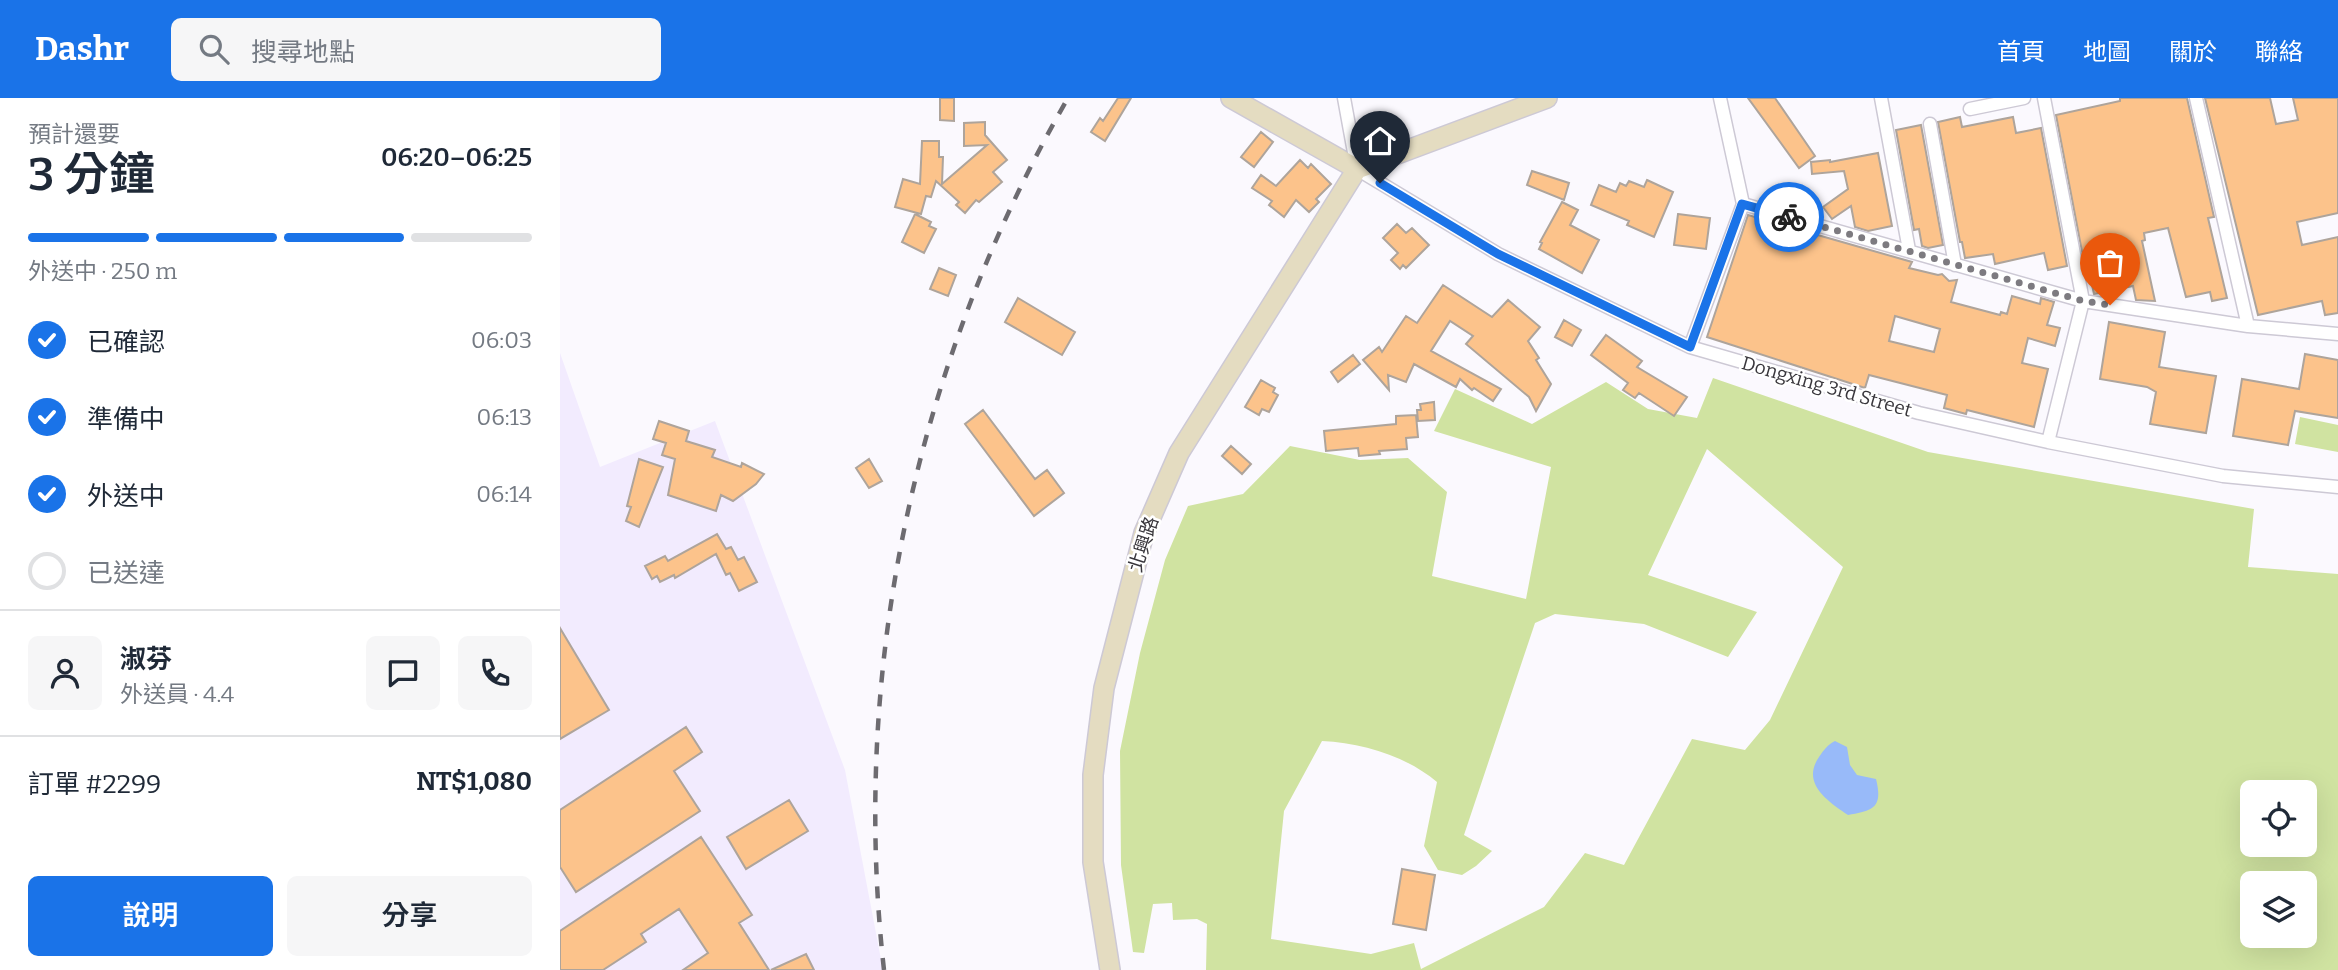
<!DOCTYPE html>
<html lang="zh-TW">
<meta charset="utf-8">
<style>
:root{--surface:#fff;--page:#f6f6f7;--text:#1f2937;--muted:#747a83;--line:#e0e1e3;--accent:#1a73e8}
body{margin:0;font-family:Bitter,"Noto Sans TC",serif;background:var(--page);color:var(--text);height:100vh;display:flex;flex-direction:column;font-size:26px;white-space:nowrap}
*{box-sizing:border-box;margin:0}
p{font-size:23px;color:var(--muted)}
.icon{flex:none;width:38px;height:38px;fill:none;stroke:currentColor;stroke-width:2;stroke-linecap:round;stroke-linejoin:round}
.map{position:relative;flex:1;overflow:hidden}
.side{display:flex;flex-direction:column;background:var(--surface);width:560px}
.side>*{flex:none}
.controls{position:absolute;left:1680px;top:682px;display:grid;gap:14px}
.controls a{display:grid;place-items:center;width:77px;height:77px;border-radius:10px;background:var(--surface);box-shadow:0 7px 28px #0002;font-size:35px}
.pin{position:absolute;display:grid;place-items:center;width:60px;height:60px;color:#fff;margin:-72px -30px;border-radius:50% 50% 50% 0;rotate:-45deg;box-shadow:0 0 7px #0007}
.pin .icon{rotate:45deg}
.courier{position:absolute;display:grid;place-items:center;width:70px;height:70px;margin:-35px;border:5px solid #1a73e8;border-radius:50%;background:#fff;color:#222;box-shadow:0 2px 9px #0007}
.head em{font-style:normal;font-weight:600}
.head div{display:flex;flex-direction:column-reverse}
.head{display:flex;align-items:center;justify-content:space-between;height:119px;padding:0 28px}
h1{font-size:46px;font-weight:600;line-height:52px}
.bar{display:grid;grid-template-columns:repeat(4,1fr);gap:10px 7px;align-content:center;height:84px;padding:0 28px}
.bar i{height:9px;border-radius:5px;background:var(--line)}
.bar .on{background:var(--accent)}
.bar p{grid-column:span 4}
.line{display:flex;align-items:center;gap:18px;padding:0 28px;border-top:2px solid var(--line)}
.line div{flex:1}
.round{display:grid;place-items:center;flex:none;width:74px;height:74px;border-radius:10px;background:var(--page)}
ol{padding:0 28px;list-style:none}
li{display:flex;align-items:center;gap:21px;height:77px}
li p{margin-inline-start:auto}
li .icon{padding:7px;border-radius:50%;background:var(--accent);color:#fff;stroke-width:4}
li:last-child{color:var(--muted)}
li i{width:38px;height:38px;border:4px solid var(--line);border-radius:50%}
.primary-button{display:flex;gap:14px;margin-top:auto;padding:14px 28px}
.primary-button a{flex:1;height:80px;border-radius:10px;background:var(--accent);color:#fff;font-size:28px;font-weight:600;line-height:80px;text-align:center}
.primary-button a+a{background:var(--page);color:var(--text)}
header{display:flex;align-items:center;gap:42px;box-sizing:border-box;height:98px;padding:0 35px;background:var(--accent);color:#fff}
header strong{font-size:33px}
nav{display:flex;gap:38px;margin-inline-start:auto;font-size:24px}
.search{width:490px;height:63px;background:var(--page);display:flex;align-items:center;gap:18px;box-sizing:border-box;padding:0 24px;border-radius:10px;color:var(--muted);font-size:26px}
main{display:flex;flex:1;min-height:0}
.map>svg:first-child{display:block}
.built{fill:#f2ebfe}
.green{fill:#d0e3a1;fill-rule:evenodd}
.water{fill:#98baf9}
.building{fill:#fcc38b;stroke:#aea49b;stroke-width:2;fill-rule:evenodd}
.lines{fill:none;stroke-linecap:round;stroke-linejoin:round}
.street-casing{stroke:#cdc9d5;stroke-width:15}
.secondary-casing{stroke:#cdc9d5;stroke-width:22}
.street{stroke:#fff;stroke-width:12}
.secondary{stroke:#e4dcc1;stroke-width:19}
.rail{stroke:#6d6b70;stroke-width:4.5;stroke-dasharray:12 12;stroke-linecap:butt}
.done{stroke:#7d7b80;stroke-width:7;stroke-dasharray:0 12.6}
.route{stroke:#1a73e8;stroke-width:9}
.labels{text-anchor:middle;stroke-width:5;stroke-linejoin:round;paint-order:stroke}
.street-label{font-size:19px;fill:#39373c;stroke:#fff}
</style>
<header>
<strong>Dashr</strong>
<div class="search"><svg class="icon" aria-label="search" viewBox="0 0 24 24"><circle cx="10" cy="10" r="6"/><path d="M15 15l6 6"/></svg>搜尋地點</div>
<nav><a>首頁</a><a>地圖</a><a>關於</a><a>聯絡</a></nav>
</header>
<main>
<section class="side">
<div class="head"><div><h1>3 分鐘</h1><p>預計還要</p></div><em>06:20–06:25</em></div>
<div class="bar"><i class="on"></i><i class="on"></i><i class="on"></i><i></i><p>外送中 · 250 m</p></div>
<ol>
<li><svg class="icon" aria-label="check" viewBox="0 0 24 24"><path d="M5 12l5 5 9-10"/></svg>已確認<p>06:03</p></li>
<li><svg class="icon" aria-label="check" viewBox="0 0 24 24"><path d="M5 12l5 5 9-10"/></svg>準備中<p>06:13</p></li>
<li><svg class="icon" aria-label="check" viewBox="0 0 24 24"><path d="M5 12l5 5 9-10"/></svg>外送中<p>06:14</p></li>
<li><i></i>已送達</li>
</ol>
<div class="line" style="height:126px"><a class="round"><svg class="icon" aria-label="person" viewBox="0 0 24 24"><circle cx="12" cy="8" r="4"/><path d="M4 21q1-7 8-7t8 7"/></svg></a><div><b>淑芬</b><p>外送員 · 4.4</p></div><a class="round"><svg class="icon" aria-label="chat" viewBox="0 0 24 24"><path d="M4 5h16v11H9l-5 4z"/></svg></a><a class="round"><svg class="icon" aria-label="phone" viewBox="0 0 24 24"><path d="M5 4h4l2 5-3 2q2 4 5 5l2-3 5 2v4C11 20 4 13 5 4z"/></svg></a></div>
<div class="line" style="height:91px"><div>訂單 #2299</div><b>NT$1,080</b></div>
<div class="primary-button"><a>說明</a><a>分享</a></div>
</section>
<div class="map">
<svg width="1778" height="872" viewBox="0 0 1778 872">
<rect width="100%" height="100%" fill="#fbf9fe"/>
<!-- built -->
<path class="built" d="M0 255 40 369 155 323 285 672 323 872H0Z"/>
<!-- green -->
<path class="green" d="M1153 280 1368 354 1694 411 1688 469 1778 476V872H646L647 826 637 821 613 822 612 805 593 806 584 855 573 854 561 767 560 653 580 555 605 462 628 408 683 396 730 348 800 362 848 360 887 394 872 478 966 501 991 369 874 333 895 291 972 326 1046 284 1088 311 1137 320ZM1147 351 1283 469 1210 622 1185 652 1132 641 1064 767 1025 755 984 809 861 871 854 845 811 856 711 841 724 713 762 643C803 645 846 658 877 684L864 748 878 772 902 777 916 768 932 753 904 737 975 525 995 516 1084 526 1168 559 1197 514 1088 477ZM1692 695H1745V747H1692ZM1692 786H1745V838H1692Z
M1740 319 1778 327V354L1735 346Z"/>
<!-- water -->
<path class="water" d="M1275 643 1287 649 1290 667 1297 677 1316 681C1323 709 1314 713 1288 717 1267 703 1241 685 1259 659 1264 652 1267 647 1275 643Z"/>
<!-- building -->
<path class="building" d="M380 0H394V23L380 22Z
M558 0H571L545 43 531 34 540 20 543 23Z
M1188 0H1215L1255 58 1239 70Z
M1560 0H1627L1654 119 1648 120 1667 200 1652 203 1650 194 1626 199 1608 130 1584 135 1585 142 1582 143 1595 203 1576 202 1573 188 1534 196 1527 164H1524L1496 17 1560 3Z
M1645 0H1710L1716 26 1738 22 1733 0H1778V115L1737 124 1742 147 1778 139V215L1765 217 1762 203 1698 217Z
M1400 19 1402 29 1453 19 1456 35 1481 30 1507 168 1488 172 1484 155 1435 166 1433 156 1405 160 1402 144H1400L1378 24Z
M425 24V37L447 62 433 74 442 84 419 104 416 102 405 115 396 107 399 104 376 83 371 99 366 98 361 116 335 109 343 81 360 86 362 43H379V59H383L382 86 427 47 404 48V25Z
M826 24 833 34 815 47 808 36Z
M1361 27 1383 147 1368 150 1362 148 1359 131 1354 132 1336 32Z
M701 34 713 44 694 69 681 59Z
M1318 55 1332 128 1308 133 1295 129 1291 108 1272 121 1263 109 1288 91 1284 73 1252 76 1251 64 1270 62V64Z
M740 62 748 70 751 66 771 86 756 101 759 104 749 114 736 102 724 119 709 107 712 103 692 90 701 77 716 88Z
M972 73 1009 85 1004 102 967 87Z
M1087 82 1113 94 1094 139 1067 127 1069 123 1031 107 1039 87 1056 94 1060 85 1066 88 1069 83 1084 89Z
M1002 104 1018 112 1010 127 1039 142 1022 175 979 151 982 145 980 144Z
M355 116 371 124 369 128 376 131 364 155 342 144Z
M1118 116 1150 120 1146 151 1114 147Z
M1188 117 1352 164 1349 170 1378 177 1382 176 1389 183 1397 182 1391 204 1440 217 1441 214 1447 216 1452 198 1480 206 1481 200 1494 204 1487 227 1500 230 1495 248 1468 240 1462 265 1488 271 1474 329 1407 312 1406 316 1384 310 1387 297 1309 277 1305 290 1147 239ZM1335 218 1380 231 1374 254 1329 243Z
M837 126 846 135 852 130 869 147 846 170 843 167 840 171 831 162 838 155 823 140Z
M379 170 396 177 388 198 370 191Z
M883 187 932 219 948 202 980 229 968 243 979 260 976 262 991 286 976 313 969 299 906 246 913 238 890 223 871 253 941 291 933 303 914 290 912 292 900 281 896 289 854 266 846 284 828 277 829 292 803 262 819 249 822 254 846 218 857 225Z
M458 200 515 234 502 257 445 224Z
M1004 222 1021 232 1012 248 995 239Z
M1549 224 1605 234 1599 269 1656 278 1646 335 1590 326 1596 294 1587 289 1540 281Z
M1046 237 1082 263 1077 269 1127 299 1114 318 1079 295 1075 300 1063 292 1068 285 1031 257Z
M1745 256 1778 262V320L1735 313 1728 347 1673 338 1682 281 1739 291Z
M793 257 800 266 778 284 771 274Z
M701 282 715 290 713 294 718 297 709 314 702 311 699 317 685 309Z
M874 304 875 322 858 323 857 312H861L860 306Z
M423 312 475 381 487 372 504 395 474 418 405 326Z
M856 317 858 339 846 340 847 351 819 353 820 356 799 358 798 350 766 353 764 333 836 326V318Z
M99 323 129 333 126 343 155 352 152 359 181 369 182 365 204 376 196 386 173 403 161 397 156 413 108 397 115 361 102 357 106 345 93 341Z
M671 348 691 366 682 376 662 358Z
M79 361 103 369 79 429 66 423 71 409 67 408Z
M309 361 322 383 309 390 296 370Z
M157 436 166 451 171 449 178 462 184 459 197 484 179 493 170 475 166 477 156 456 115 480 114 477 100 484 97 478 92 481 85 468 105 458 108 463Z
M0 530 49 612 0 641Z
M126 629 142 654 114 673 140 713 16 794 0 769V712Z
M229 702 248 733 186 771 167 739Z
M141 739 192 817 179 825 209 872H123L148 855 119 811 81 836 86 844 43 872H0V833Z
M842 771 875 777 866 832 833 826Z
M246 856 254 872H211Z"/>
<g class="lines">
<!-- street casing -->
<g class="street-casing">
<path id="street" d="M784 0 797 71 938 156 1130 249 1359 315 1488 344 1663 378 1778 389
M1321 0 1349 152
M1484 0 1523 203 1488 344
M1636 0 1688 228
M1410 11 1464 0
M1370 26 1395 167
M1183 106 1523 203 1688 228 1778 236
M1130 249 1183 106 1160 0"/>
</g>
<!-- secondary casing -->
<g class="secondary-casing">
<path id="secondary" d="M671 0 797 71
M797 71 987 0
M550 872 533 764V677L544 590 584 435 619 355 797 71"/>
</g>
<!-- street -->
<use href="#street" class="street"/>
<!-- secondary -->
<use href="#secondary" class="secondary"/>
<!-- rail -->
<path class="rail" d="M324 872C290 570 356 263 508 0"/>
</g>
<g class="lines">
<!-- done -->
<path class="done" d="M1229 119 1523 203 1550 207"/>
<!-- route -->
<path class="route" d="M820 85 938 156 1130 249 1182 106 1229 119"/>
</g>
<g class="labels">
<!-- street labels -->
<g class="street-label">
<text transform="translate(1267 288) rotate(16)" y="7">Dongxing 3rd Street</text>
<text transform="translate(583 446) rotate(-72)" y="7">北興路</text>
</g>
</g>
</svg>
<div class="controls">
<a><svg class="icon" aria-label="locate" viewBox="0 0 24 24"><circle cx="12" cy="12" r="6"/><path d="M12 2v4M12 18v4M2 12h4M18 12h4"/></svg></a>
<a><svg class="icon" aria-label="layers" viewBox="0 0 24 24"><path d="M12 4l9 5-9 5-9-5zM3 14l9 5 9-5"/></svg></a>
</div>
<div class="pin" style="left:1550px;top:207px;background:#ea580c"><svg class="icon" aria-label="bag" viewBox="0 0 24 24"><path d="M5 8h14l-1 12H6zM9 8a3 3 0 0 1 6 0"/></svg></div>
<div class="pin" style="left:820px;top:85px;background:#1f2937"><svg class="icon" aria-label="home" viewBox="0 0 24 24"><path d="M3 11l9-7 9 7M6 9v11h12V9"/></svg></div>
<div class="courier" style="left:1229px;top:119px"><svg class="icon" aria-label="bike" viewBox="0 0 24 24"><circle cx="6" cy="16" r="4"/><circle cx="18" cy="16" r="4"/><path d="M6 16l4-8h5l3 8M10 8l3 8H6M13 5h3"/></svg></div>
</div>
</main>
